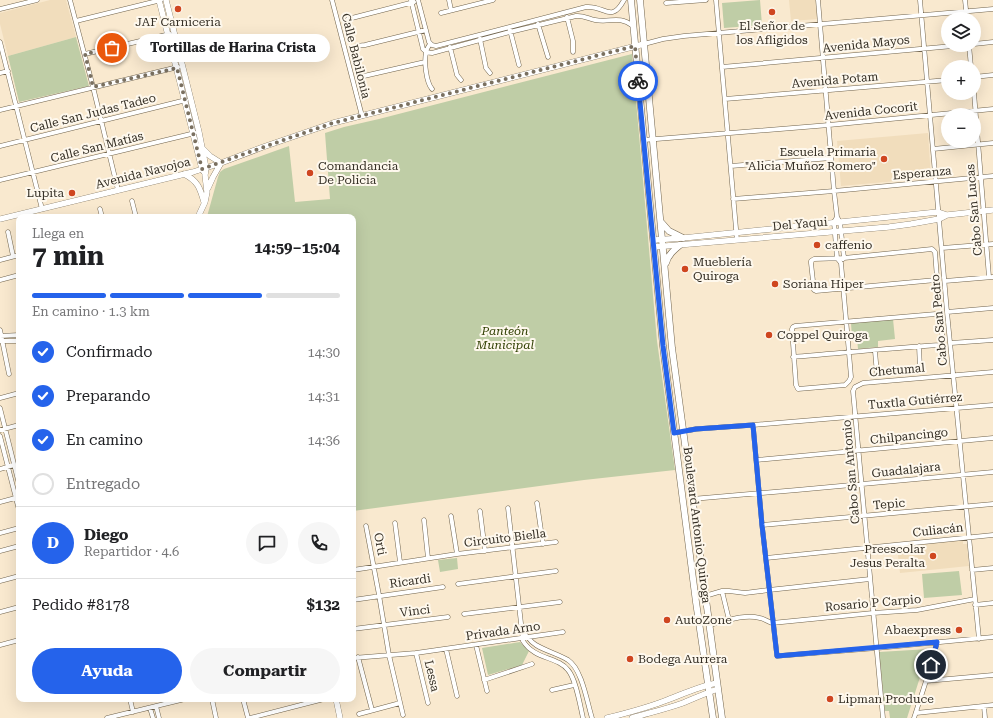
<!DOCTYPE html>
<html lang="es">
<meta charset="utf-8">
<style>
:root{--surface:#fff;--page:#f6f6f6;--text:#202124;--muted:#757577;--line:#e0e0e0;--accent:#2563eb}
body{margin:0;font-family:"Roboto Serif",serif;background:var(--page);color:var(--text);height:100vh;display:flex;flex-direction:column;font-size:15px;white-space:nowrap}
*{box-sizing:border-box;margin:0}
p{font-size:13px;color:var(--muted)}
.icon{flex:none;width:22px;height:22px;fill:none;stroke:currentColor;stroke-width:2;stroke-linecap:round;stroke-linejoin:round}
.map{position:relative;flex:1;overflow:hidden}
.drawer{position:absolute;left:16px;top:214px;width:340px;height:488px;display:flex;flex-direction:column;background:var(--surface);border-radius:8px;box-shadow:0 4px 16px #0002}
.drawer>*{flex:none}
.controls{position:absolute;left:941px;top:12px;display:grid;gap:8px}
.controls a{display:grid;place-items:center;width:40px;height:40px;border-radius:50%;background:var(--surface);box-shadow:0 4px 16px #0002;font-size:20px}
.pin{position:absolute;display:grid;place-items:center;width:34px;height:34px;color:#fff;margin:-17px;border:2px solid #fff;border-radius:50%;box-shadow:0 1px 4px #0007}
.courier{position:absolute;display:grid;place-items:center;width:40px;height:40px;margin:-20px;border:3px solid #2563eb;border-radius:50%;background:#fff;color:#222;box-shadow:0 1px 5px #0007}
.bubble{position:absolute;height:28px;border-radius:14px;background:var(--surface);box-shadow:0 4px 16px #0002;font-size:13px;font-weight:700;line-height:28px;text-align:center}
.headline em{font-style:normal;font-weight:700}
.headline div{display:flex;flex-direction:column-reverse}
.headline{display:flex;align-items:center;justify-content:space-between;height:68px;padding:0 16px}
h1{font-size:26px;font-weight:700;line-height:30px}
.bar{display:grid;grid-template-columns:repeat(4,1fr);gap:6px 4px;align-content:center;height:48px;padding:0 16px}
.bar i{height:5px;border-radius:3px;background:var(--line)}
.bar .active{background:var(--accent)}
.bar p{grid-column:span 4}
.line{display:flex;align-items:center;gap:10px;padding:0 16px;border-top:1px solid var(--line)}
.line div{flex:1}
.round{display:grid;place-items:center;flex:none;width:42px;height:42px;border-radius:21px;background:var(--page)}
ol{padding:0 16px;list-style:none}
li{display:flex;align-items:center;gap:12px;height:44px}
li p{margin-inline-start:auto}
li .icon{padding:4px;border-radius:50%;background:var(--accent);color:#fff;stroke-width:4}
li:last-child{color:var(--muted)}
li i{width:22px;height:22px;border:2px solid var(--line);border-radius:50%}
.primary-button{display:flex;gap:8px;margin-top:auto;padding:8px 16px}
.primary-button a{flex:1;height:46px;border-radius:24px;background:var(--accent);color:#fff;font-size:16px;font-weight:700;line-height:46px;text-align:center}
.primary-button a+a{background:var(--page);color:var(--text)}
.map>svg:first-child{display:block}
.built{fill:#f1ddbc}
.green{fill:#bfcda6}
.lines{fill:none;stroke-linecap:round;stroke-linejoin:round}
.street-casing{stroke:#71644d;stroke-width:5}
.secondary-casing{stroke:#71644d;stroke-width:6}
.primary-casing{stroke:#71644d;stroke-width:7}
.street{stroke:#fff;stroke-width:4}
.secondary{stroke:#fff;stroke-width:5.5}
.primary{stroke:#fff;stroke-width:6}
.done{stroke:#7a7060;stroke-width:4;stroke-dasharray:0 7.2}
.route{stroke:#2563eb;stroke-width:5}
.poi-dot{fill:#cf4620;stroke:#fef8ed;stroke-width:1.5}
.labels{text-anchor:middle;stroke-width:4;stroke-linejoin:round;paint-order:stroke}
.poi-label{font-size:12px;fill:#352f25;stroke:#fef8ed;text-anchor:start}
.street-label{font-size:12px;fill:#352f25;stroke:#fef8ed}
.park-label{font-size:12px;font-style:italic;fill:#324104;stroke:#fef8ed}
</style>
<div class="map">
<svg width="993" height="718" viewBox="0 0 993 718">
<rect width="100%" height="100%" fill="#f9e9cf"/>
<!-- built -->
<path class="built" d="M50 0H66L76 37 8 56 0 24V13Z
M789 0H815L818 19 791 21Z
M928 133 931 178 841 186 837 141Z
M963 540V544H967L969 566 900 573 897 547Z"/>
<!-- green -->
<path class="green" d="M760 0 762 25 724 28 722 3Z
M76 37 89 86 19 102 8 56Z
M632 54 657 341 675 470 584 480 353 511V217H207L208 213 218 177 220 172 224 169 289 146 295 202 330 199 325 133 344 127 379 119Z
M893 319 895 339 878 341V347L858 349 857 338H852L851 323Z
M457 558 458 569 440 572 438 560Z
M959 571 962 595 924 598 922 574Z
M520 642 529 651 522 665 488 675 482 648Z
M929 649 907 718H890L889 711H885L879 652Z"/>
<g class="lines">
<!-- street casing -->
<g class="street-casing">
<path id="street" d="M70 0 93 87 118 190
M332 0 362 116
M411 0 423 49C426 52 428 53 432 53L510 32 576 16C583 15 589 19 595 20 611 23 618 15 633 26
M418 0 429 42 432 45 436 46 479 35 586 7C605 5 611 24 624 0
M449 0 451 10
M716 0 737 240
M818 0 834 191 837 217 840 222 844 258 843 259
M920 0 947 312 979 639
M965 0 967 19
M666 3 706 0
M0 9 37 0
M441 13 493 0
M567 17 573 41V52
M348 19 414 2
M76 21 161 0
M538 24 548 57
M510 30 519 65
M480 39 486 68 490 73
M0 42 42 209
M430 44C428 47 426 50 426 53 424 61 426 82 432 89
M644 44 663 39 684 36 993 9
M974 44 993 42
M969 45 971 67
M356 46 365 45 426 30
M450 47 457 75 461 80
M85 54 170 34
M722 67 964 45
M0 73 8 71
M364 76 425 62
M974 77 993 75
M974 93 989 277
M725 99 948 80
M0 110 178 67
M644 140 829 125 993 109
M0 146 186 100
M933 149 993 143
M731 166 831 158
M0 180 195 133
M733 199 834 191 993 176
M132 201 136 217
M100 209 102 217
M152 217H153
M8 232 13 256
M942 248 993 244
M932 249 935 252 937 278 936 280 816 291 814 290 811 263V261L814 259 844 258Z
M0 260 19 255
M0 280 19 275
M945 281 993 277
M947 312 993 308
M0 330 9 374
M0 336 19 335
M0 341H19
M951 343 993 340
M919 346 920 369
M875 351 877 374
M793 357C842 353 891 348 940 345L942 343 943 341 940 317 939 314H936L795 326 793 327 792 329 796 385 798 389 845 385 849 381 851 377 849 353 841 263 837 258 834 222 837 217
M0 398 19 393
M0 408 19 484
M753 425 762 525 777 656 877 648 993 637
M0 430 19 425
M674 433 696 429 753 425 993 405
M0 436 19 510
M756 460 993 438
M0 469 14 465
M692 499 797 490 993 472
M0 502 19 497
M537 503 543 544
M508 508 523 641C535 660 557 656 568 670 576 679 580 705 583 718
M480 511 485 551
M451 516 457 554
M424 520 428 558
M395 523 400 562
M762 525 993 504
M366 526 379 595 389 655 403 715
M0 533 19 528
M0 551 19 546
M766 558 993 535
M353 570 457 554 556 542
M972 570 993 568
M0 581 19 576
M458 584 556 571
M722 591 729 620
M705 596 722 591H729L745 593 769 590 870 579
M353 600 443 587
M975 605 993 603
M0 612 19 607
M464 614 560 602
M710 625C726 621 743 614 760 618 765 619 768 622 772 623L873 613 917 610 975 599
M353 629 448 617
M522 631 532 642 536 645C546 651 558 654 568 660 582 669 587 702 592 718
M0 645 19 640
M476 645 487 691
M446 649 457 696
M416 653 428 703
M358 657 372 710
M353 658 416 653 563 632
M484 680 532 664
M926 681 993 675
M552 690 574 685
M130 699 133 712
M212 699 216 718
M243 699 248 718
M156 706 159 718
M984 706 985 718
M150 708 153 718
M916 713 993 705
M359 714 400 703
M107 718 185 699
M250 718 324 699
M883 718 853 391 855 387 863 383 993 372
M914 718 926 681 937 643"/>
</g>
<!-- secondary casing -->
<g class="secondary-casing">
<path id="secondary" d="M159 0 202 169 204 172
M166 0 199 132 206 168 205 175 207 192 205 202 198 217
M203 149 210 156 221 163 213 177 208 188
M184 174C198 181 200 188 204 202
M0 219 193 172 221 163 263 147 333 123 644 44
M654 240 683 238 938 212 947 215
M654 247 889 227 911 224 939 219 947 215 993 210
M336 699 340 718
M607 718C627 713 647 708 667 700 683 694 700 686 717 683
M632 718C649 713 666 709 683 703 695 698 706 693 718 689"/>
</g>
<!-- primary casing -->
<g class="primary-casing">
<path id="primary" d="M631 0 663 346 696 602 713 718
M640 0 672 348 722 718
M661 222 669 231 683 238
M666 263C668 255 674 250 680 245"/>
</g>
<!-- street -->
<use href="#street" class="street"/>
<!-- secondary -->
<use href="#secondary" class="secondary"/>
<!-- primary -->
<use href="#primary" class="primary"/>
</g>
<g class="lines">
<!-- done -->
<path class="done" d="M112 48 85 54 93 87 177 68 202 169 292 137 333 123 635 46 638 81"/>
<!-- route -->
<path class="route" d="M638 81 663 346 674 433 696 429 753 425 762 525 777 656 937 642 931 665"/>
</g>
<!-- markers -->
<g class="poi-dot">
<circle cx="178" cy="9" r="4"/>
<circle cx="772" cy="12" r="4"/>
<circle cx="884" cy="159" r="4"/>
<circle cx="310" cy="173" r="4"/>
<circle cx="72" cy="193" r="4"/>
<circle cx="817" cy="245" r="4"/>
<circle cx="685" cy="269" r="4"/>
<circle cx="775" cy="284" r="4"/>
<circle cx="769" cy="335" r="4"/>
<circle cx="933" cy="556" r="4"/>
<circle cx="667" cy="620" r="4"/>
<circle cx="959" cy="630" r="4"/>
<circle cx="630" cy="659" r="4"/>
<circle cx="830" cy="699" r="4"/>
</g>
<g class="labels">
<!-- poi labels -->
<g class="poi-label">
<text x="178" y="26" text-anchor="middle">JAF Carniceria</text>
<text x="772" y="30" text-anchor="middle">El Señor de<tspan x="772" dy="14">los Afligidos</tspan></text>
<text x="876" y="156" text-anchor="end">Escuela Primaria<tspan x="876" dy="14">"Alicia Muñoz Romero"</tspan></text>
<text x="318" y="170">Comandancia<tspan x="318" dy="14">De Policia</tspan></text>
<text x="64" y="197" text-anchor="end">Lupita</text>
<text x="825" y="249">caffenio</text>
<text x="693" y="266">Mueblería<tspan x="693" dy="14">Quiroga</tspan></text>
<text x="783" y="288">Soriana Hiper</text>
<text x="777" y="339">Coppel Quiroga</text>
<text x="925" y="553" text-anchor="end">Preescolar<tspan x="925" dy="14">Jesus Peralta</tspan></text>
<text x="675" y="624">AutoZone</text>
<text x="951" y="634" text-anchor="end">Abaexpress</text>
<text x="638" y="663">Bodega Aurrera</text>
<text x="838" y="703">Lipman Produce</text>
</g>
<!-- street labels -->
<g class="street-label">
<text transform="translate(866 44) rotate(-6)" y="4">Avenida Mayos</text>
<text transform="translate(356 56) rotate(76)" y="4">Calle Babilonia</text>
<text transform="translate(835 80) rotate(-5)" y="4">Avenida Potam</text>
<text transform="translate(871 111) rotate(-6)" y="4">Avenida Cocorit</text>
<text transform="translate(93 113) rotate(-14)" y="4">Calle San Judas Tadeo</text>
<text transform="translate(97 147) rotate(-14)" y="4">Calle San Matías</text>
<text transform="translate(143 173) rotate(-14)" y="4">Avenida Navojoa</text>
<text transform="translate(922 173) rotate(-5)" y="4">Esperanza</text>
<text transform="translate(974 210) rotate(-95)" y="4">Cabo San Lucas</text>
<text transform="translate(800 224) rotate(-5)" y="4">Del Yaqui</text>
<text transform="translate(939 320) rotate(-95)" y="4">Cabo San Pedro</text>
<text transform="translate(897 370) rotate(-5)" y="4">Chetumal</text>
<text transform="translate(915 401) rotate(-5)" y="4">Tuxtla Gutiérrez</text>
<text transform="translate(909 436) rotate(-6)" y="4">Chilpancingo</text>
<text transform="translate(906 470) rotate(-6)" y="4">Guadalajara</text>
<text transform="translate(851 472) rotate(-95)" y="4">Cabo San Antonio</text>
<text transform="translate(889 504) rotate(-5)" y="4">Tepic</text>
<text transform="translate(697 525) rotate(83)" y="4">Boulevard Antonio Quiroga</text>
<text transform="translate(938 530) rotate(-6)" y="4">Culiacán</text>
<text transform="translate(505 538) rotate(-7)" y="4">Circuito Biella</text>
<text transform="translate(380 544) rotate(79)" y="4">Orti</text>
<text transform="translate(410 581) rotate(-8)" y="4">Ricardi</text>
<text transform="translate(873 603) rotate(-5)" y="4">Rosario P Carpio</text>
<text transform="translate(415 611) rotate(-7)" y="4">Vinci</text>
<text transform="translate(503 631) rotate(-8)" y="4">Privada Arno</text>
<text transform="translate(432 676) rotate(77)" y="4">Lessa</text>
</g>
<!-- park labels -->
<g class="park-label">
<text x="505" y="335">Panteón<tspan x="505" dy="14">Municipal</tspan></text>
</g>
</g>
</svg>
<div class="controls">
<a><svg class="icon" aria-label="layers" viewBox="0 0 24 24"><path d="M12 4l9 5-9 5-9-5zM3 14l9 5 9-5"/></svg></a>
<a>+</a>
<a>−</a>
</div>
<div class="pin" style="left:112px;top:48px;background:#ea580c"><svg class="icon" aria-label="bag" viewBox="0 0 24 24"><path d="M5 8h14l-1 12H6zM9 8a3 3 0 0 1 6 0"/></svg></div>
<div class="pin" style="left:931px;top:665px;background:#1f2937"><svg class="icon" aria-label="home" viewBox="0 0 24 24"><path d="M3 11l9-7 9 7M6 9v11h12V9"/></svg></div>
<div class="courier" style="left:638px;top:81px"><svg class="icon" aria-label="bike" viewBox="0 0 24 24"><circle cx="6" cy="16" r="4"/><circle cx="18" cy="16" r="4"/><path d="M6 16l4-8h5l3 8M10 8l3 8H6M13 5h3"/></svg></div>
<div class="bubble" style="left:136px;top:34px;width:194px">Tortillas de Harina Crista</div>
<section class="drawer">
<div class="headline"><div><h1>7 min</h1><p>Llega en</p></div><em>14:59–15:04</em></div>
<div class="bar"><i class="active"></i><i class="active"></i><i class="active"></i><i></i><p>En camino · 1.3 km</p></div>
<ol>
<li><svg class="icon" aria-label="check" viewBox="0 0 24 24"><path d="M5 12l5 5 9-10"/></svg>Confirmado<p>14:30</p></li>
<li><svg class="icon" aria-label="check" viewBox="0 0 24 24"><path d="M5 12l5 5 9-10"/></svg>Preparando<p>14:31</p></li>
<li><svg class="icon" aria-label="check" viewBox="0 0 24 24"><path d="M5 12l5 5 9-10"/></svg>En camino<p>14:36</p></li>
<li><i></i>Entregado</li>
</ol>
<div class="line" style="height:72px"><b class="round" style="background:var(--accent);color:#fff">D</b><div><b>Diego</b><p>Repartidor · 4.6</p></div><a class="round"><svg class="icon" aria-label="chat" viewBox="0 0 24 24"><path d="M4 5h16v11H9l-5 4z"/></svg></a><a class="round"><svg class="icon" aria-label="phone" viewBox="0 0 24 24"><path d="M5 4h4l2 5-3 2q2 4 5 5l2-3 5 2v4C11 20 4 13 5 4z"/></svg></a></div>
<div class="line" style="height:52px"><div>Pedido #8178</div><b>$132</b></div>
<div class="primary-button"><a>Ayuda</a><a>Compartir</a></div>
</section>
</div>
